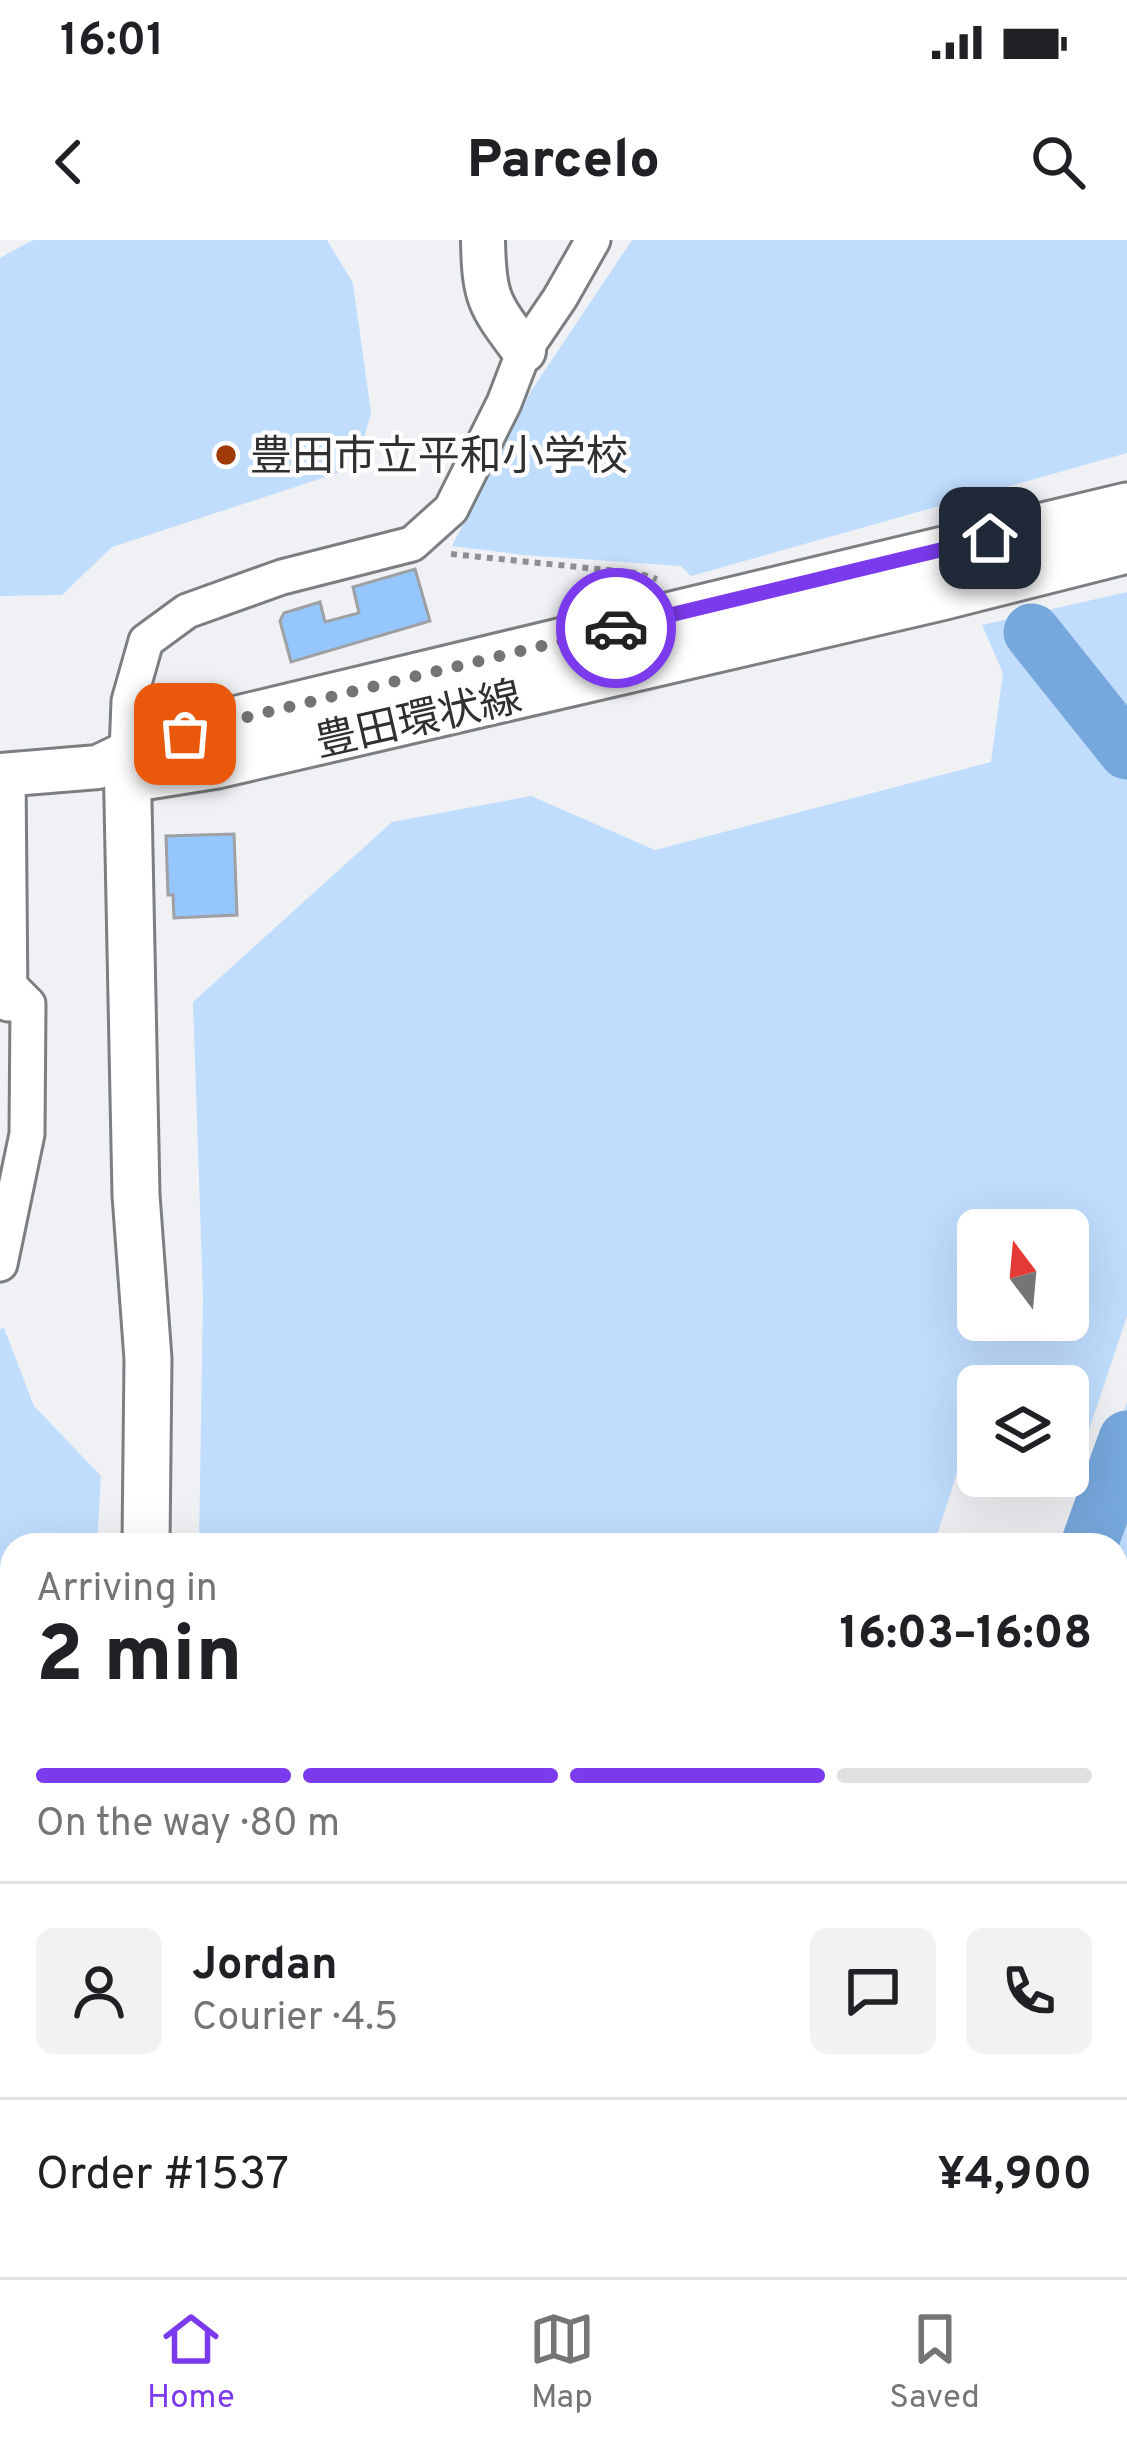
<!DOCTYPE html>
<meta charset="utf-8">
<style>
:root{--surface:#fff;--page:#f2f2f2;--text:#202124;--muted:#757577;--line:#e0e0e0;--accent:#7c3aed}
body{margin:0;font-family:Overpass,"Noto Sans JP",sans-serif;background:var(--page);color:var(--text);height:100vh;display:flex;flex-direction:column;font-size:45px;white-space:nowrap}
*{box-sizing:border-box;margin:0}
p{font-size:39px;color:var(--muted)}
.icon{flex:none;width:66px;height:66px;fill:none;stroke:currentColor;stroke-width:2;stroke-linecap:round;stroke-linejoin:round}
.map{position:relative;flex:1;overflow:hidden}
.side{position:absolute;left:0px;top:1293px;width:1128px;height:744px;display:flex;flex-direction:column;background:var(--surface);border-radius:36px 36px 0 0;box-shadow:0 12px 48px #0002}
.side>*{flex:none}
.needle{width:78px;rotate:344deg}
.buttons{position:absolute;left:957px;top:969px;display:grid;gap:24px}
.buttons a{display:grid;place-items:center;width:132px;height:132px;border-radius:18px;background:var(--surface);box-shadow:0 12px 48px #0002;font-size:60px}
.pin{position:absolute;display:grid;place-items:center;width:102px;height:102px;color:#fff;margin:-51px;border-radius:24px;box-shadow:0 6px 18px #0006}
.courier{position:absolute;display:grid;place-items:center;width:120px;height:120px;margin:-60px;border:9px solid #7c3aed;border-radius:50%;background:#fff;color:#222;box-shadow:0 3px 15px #0007}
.overview em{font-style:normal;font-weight:800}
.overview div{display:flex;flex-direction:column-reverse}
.overview{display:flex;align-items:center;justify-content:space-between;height:204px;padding:0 36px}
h1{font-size:78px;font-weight:800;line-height:90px}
.bar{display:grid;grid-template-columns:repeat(4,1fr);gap:18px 12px;align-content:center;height:144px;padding:0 36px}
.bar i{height:15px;border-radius:9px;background:var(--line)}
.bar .current{background:var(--accent)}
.bar p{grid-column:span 4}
.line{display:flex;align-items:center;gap:30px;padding:0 36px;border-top:3px solid var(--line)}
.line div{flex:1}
.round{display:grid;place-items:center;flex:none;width:126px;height:126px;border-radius:18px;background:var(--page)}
.status{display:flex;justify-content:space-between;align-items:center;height:84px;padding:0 60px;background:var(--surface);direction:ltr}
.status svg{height:33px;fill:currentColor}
header{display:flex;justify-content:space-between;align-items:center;height:156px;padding:0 36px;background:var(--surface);font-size:54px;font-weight:800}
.dock{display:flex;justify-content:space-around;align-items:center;height:168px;border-top:3px solid var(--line);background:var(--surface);font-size:33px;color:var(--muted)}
.dock a{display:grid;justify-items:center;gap:6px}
.dock .current{color:var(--accent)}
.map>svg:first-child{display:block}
.green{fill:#c0ddfe;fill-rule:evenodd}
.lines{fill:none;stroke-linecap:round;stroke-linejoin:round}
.river{stroke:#77a8dd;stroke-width:57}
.building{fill:#95c7fe;stroke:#9ea0a3;stroke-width:3}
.minor-casing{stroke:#7c7f81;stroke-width:39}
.tertiary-casing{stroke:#7c7f81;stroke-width:48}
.secondary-casing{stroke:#7c7f81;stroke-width:51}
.path{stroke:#8e8f91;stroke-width:6;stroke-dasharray:6 6;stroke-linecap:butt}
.minor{stroke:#fff;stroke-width:33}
.tertiary{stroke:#fff;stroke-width:42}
.secondary{stroke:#fff;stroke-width:45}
.done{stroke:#727475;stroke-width:12;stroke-dasharray:0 21.6}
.route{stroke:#7c3aed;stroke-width:15}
.poi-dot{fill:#9f3b06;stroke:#fefeff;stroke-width:4.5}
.labels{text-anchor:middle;stroke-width:9;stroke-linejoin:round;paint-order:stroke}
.poi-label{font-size:42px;fill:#2f3031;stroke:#fefeff;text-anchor:start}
.street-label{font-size:42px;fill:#2f3031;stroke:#fefeff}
</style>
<div class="status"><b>16:01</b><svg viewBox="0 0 49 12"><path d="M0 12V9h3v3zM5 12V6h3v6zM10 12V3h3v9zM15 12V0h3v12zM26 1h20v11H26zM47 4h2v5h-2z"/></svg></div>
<header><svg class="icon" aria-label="back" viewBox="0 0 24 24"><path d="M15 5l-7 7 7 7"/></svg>Parcelo<svg class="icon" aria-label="search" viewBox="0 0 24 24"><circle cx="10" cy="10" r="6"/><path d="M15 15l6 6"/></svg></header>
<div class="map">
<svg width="1127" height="2037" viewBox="0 0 1127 2037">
<rect width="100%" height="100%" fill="#eff1f4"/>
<!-- green -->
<path class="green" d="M33 0H327L353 43 371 173 356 227 112 307 62 355 0 356V18Z
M632 0H1127V213L691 336 681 326 523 315 452 306 531 151Z
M1127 352V1076L1088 1193 1068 1195V1146H978V1205L965 1207 934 1305H199L203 1057 193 762 392 582 531 556 655 610 991 522 1003 433 982 385ZM978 990H1068V1080H978Z
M4 1088 34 1166 101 1236 97 1305H12V1839L0 1886V1089Z
M1127 1162V1929L1116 1943V1305H1074Z
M48 2025H753L751 2037H42Z
M814 2025H1068L1062 2037H811Z"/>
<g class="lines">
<!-- river -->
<path class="river" d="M1032 392 1127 511
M1089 1305 1127 1199
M829 2037 834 2025"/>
</g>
<!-- building -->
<path class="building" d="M415 329 430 381 291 422 280 381 284 373 320 362 325 382 359 373 353 347Z
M234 594 237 675 174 678 173 655H168L166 596Z"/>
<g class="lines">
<!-- minor casing -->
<g class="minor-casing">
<path id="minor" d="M127 513 129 461 146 401 187 371 282 337 412 304 451 269 504 163 524 111 560 58 593 0
M8 764H10L8 534
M0 1024 27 894 28 764 10 746
M1116 1876 1127 1859
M783 2037 787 2025
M963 2037 971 2025"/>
</g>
<!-- tertiary casing -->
<g class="tertiary-casing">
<path id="tertiary" d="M483 0C484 59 489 64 524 111
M0 535 98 527 127 513"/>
</g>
<!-- secondary casing -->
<g class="secondary-casing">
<path id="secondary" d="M129 539 217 525 941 357 1127 310
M146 1305 148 1119 136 955 127 513 217 484 1127 266
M11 2037 16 2025"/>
</g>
<!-- path -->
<path class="path" d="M451 314 637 333 657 339
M1116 1424 1127 1393
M900 2037 904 2025"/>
<!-- minor -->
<use href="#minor" class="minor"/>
<!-- tertiary -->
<use href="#tertiary" class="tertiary"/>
<!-- secondary -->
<use href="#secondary" class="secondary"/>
</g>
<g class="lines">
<!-- done -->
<path class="done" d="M185 494 218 484 616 388"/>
<!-- route -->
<path class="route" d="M616 388 990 298"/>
</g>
<!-- markers -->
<circle class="poi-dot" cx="226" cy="215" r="12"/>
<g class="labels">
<!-- poi labels -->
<g class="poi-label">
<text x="250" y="230">豊田市立平和小学校</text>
</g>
<!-- street labels -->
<g class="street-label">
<text transform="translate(418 478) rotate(-13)" y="15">豊田環状線</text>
</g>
</g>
</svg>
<div class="buttons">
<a><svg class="needle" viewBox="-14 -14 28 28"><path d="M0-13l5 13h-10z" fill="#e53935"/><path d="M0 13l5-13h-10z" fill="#757577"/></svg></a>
<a><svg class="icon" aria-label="layers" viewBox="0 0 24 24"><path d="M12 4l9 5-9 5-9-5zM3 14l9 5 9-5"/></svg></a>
</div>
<div class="pin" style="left:185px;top:494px;background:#ea580c"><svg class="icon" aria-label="bag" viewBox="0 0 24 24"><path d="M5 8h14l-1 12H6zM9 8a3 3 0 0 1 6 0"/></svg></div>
<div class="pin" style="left:990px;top:298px;background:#1f2937"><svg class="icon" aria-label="home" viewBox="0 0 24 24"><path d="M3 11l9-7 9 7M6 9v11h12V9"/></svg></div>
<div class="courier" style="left:616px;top:388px"><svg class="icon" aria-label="car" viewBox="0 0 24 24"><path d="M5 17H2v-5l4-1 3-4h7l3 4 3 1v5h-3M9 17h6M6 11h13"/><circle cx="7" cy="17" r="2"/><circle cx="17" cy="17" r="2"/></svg></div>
<section class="side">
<div class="overview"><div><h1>2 min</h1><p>Arriving in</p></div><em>16:03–16:08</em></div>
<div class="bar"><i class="current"></i><i class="current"></i><i class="current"></i><i></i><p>On the way · 80 m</p></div>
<div class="line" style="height:216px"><a class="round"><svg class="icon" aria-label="person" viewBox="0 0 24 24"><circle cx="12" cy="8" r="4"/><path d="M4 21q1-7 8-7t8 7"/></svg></a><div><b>Jordan</b><p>Courier · 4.5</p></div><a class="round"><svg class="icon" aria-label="chat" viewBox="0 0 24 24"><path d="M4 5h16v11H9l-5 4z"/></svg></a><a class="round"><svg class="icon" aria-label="phone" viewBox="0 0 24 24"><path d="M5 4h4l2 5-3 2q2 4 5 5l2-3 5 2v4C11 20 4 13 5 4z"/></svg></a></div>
<div class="line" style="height:156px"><div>Order #1537</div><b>¥4,900</b></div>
</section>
</div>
<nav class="dock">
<a class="current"><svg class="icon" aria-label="home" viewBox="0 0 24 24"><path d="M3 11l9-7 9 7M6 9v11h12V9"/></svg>Home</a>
<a><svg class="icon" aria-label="map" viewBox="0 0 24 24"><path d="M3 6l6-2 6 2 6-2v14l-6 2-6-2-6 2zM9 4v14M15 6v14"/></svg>Map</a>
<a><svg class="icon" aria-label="saved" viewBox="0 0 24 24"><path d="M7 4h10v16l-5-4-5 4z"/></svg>Saved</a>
</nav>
